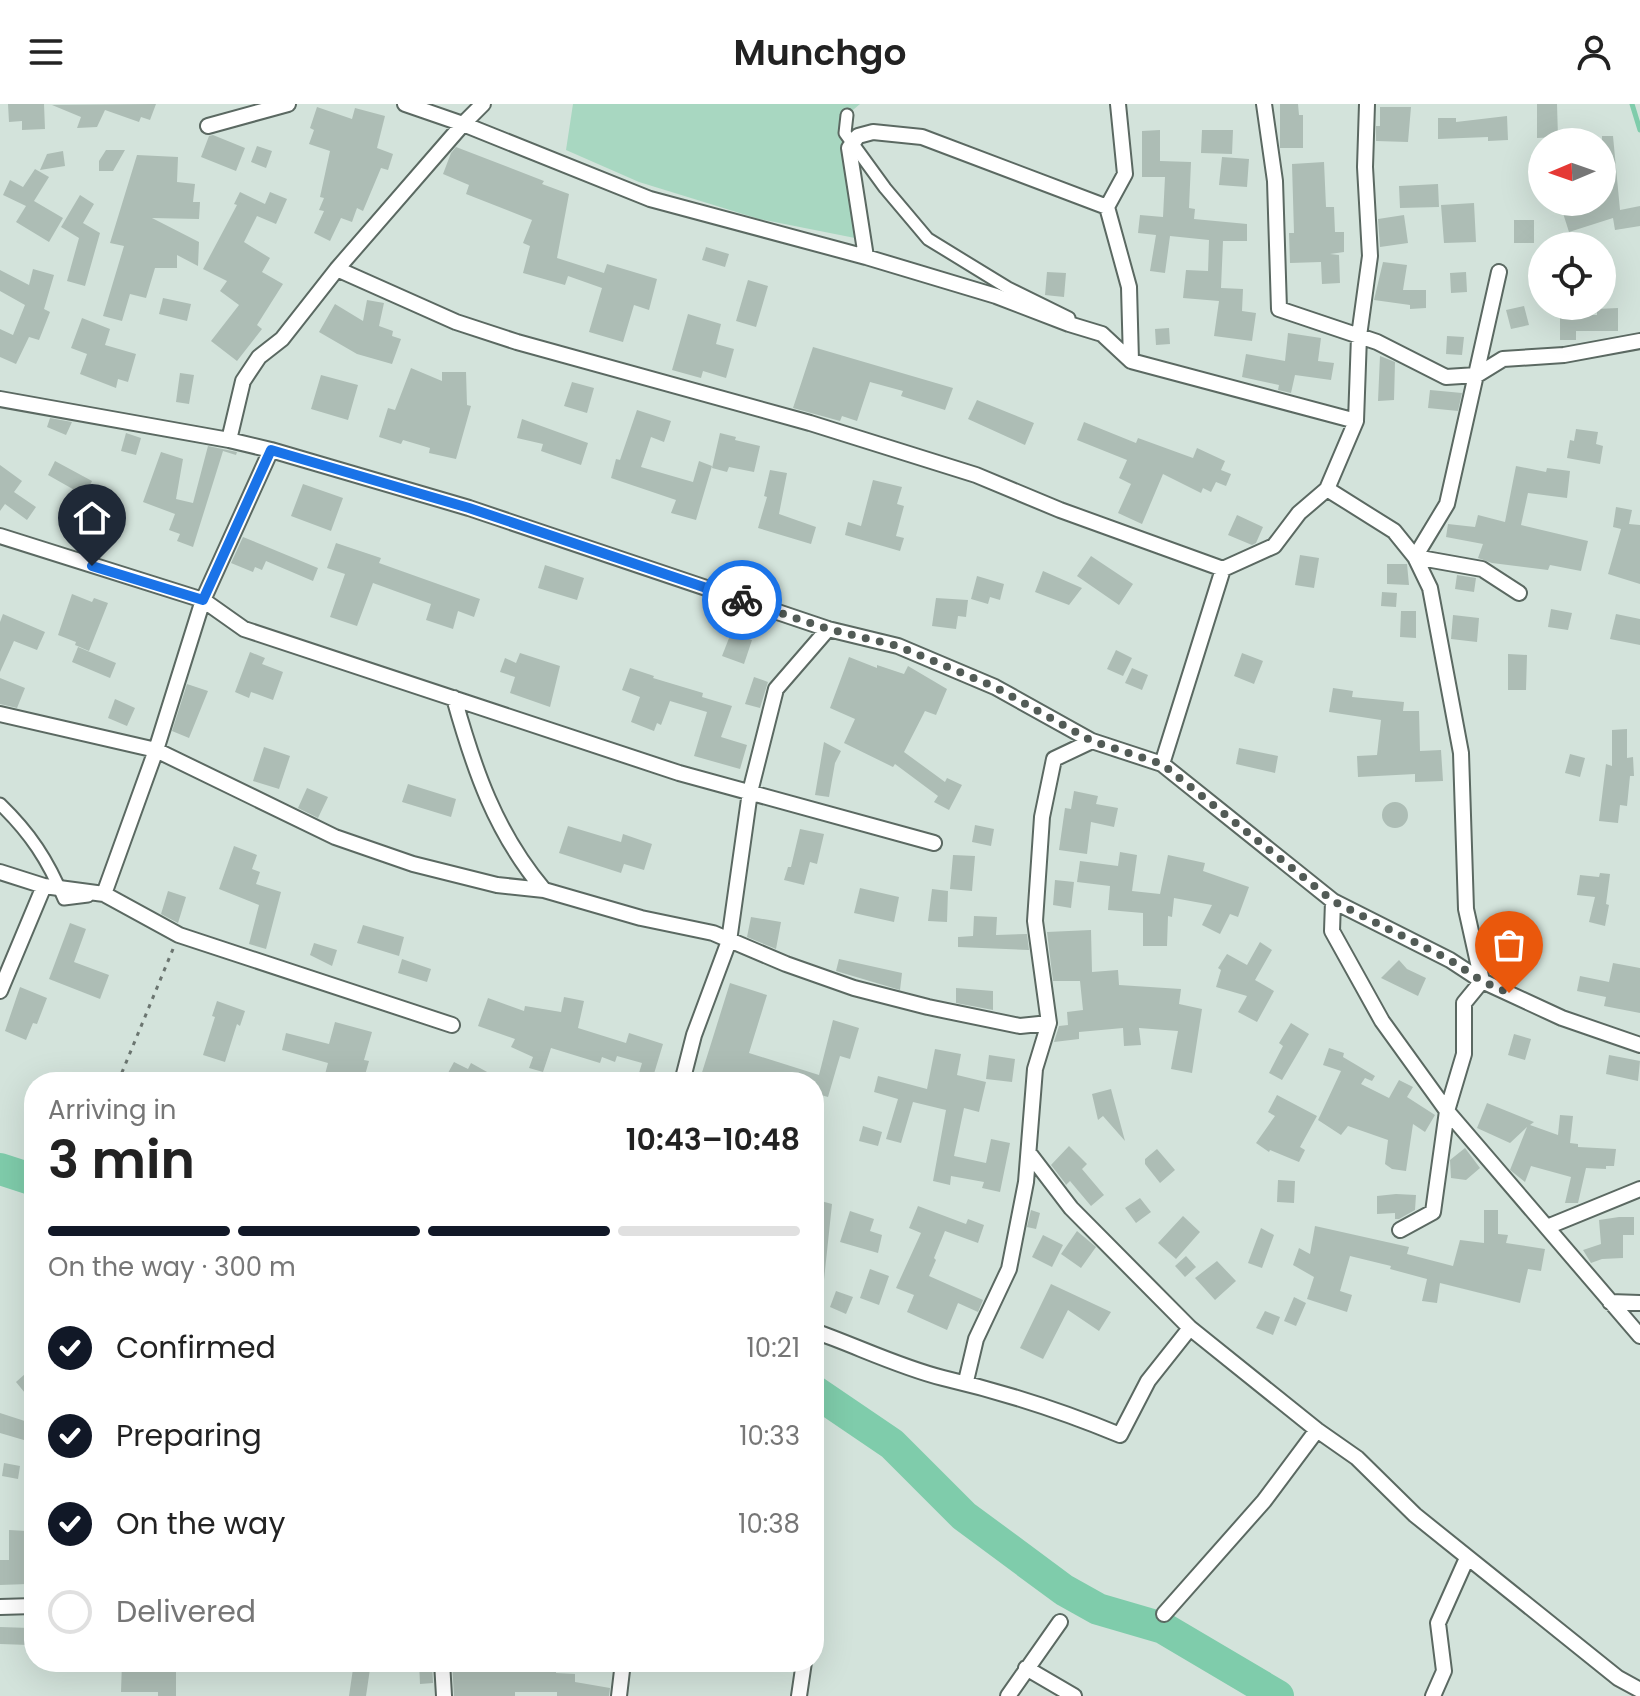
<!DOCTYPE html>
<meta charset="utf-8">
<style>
:root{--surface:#fff;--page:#f6f6f6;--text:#222;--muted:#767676;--line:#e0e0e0;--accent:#111827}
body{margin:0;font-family:Poppins,sans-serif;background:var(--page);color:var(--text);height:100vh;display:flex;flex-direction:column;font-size:30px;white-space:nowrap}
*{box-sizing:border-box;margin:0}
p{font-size:26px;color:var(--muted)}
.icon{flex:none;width:44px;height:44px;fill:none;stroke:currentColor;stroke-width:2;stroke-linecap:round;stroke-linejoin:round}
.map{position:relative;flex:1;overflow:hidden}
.panel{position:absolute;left:24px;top:968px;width:800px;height:600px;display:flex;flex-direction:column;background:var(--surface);border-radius:32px;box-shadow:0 8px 32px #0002}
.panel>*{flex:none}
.needle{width:52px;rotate:268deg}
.fabs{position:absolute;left:1528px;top:24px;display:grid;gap:16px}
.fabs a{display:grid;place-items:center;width:88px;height:88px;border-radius:50%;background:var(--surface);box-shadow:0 8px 32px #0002;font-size:40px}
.pin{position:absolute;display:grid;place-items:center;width:68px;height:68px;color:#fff;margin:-82px -34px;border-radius:50% 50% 50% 0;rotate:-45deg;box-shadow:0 0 8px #0007}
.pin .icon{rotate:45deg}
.courier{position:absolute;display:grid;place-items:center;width:80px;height:80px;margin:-40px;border:6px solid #1a73e8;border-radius:50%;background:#fff;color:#222;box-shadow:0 2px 10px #0007}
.headline em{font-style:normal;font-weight:600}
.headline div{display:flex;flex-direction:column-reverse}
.headline{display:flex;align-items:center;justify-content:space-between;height:136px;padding:0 24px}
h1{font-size:52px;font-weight:600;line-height:60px}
.bar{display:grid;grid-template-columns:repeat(4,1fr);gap:12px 8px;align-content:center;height:96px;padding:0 24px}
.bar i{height:10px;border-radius:6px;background:var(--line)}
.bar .selected{background:var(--accent)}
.bar p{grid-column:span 4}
ol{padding:0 24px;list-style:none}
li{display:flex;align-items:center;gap:24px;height:88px}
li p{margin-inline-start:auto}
li .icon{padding:8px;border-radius:50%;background:var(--accent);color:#fff;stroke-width:4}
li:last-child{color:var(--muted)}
li i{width:44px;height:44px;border:4px solid var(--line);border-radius:50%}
header{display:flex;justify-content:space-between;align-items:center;height:104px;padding:0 24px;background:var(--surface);font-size:36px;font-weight:600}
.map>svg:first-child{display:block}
.green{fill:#a8d7c1}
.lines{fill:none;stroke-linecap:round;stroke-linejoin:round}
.stream{stroke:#7fccab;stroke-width:5}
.river{stroke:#7fccab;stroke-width:32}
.building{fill:#adbdb5}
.pedestrian-casing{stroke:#5b6962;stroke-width:15}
.minor-casing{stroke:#5b6962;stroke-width:18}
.path{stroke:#6b7570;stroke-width:3;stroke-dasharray:4 6;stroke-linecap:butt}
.pedestrian{stroke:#fff;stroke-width:11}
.minor{stroke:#fff;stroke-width:14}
.done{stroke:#525b56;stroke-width:8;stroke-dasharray:0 14.4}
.route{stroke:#1a73e8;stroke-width:10}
</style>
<header><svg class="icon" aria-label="menu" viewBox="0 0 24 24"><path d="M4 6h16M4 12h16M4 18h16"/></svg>Munchgo<svg class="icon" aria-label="person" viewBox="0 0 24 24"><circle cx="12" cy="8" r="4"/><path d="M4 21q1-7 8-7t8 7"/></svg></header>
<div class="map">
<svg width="1640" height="1592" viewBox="0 0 1640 1592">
<rect width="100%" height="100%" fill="#d3e3db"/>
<!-- green -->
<path class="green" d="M573 0H860L847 11 855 134 759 115 639 78 566 46Z"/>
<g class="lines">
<!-- stream -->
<path class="stream" d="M1632 0 1640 26"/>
<!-- river -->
<path class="river" d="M0 1065 34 1076
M814 1287 892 1340 964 1412 1064 1486 1098 1505 1163 1524 1278 1592"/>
</g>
<!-- building -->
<path class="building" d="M8 0H44L45 25 22 26V17L9 18Z
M156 0 150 16 141 13 139 18 105 6 97 23 77 24 81 13 52 1Z
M1280 0H1298L1299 11H1303V44H1280Z
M1537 0H1557L1558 33 1537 34Z
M317 3 352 15 355 4 385 12 377 44 393 50 388 66 381 64 363 107 357 104 352 118 341 114 330 137 314 129 324 107 319 106 324 94 320 93 330 47 309 40 314 26 310 24Z
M1380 3H1411L1408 38 1376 37V22H1380Z
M1507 12 1508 36 1488 37V33L1438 35V14H1456V18Z
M1160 26V57L1191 58 1189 104 1195 105 1194 115 1247 120V137H1223L1221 184 1243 185 1242 207 1256 209 1252 237 1214 232 1219 197 1183 194 1186 166 1208 167 1209 136 1170 132 1165 169 1150 167 1156 131 1138 129 1140 111 1163 113 1165 73H1142V27Z
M1202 26H1233L1232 50 1201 49Z
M213 31 245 44 236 67 201 53 209 32Z
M1602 32H1613L1620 106 1640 102V122L1615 126 1613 114 1569 128 1562 106 1588 98H1602Z
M257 42 272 47 266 64 251 58Z
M456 43 544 77 542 80 569 90 557 154 604 169 607 160 657 175 649 206 634 201 623 238 589 228 602 184 568 172 565 181 523 169 530 142 523 139 532 116 466 90 469 81 443 70 451 49Z
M106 46H125L113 67H99V57Z
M63 47 65 62 40 66 47 50Z
M137 51 178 53 177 78 195 80 193 98H200L199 115 152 114 199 138 198 162 177 151V164H155L146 194 130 190 122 217 103 212 124 142 110 139Z
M1222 53 1249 55 1247 83 1219 81Z
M1324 58 1326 103H1334L1335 128H1344V148L1330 150 1339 151 1340 179 1322 180 1321 158 1290 159 1289 129H1294L1292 60Z
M35 65 49 73 34 97 63 114 49 138 16 118 26 102 3 91 10 76 23 83Z
M1438 80 1439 103 1400 104 1399 82Z
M240 88 265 100 270 88 287 95 276 120 257 112 244 138 270 154 262 168 283 180 257 221 262 225 237 257 211 237 239 201 220 187 227 177 203 165 237 101 234 100Z
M80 91 94 100 83 119 100 129 85 182 67 177 79 134 61 123Z
M1474 99 1476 138 1444 139 1441 101Z
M1404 111 1408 139 1380 143 1378 115Z
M1514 116H1534V139H1514Z
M706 143 729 150 725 163 702 156Z
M1383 158 1407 161 1403 186H1426V204L1410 205V201L1374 196Z
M33 165 54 171 44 205 50 208 39 236 29 233 16 260 0 253V225L13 231 25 201 0 187V166L29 181Z
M1047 168 1066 169 1064 193 1045 191Z
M1466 168 1467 188 1451 189 1450 169Z
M748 176 768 182 756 223 736 217Z
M163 194 191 200 187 217 159 210Z
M367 196 384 199 379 222 393 227 392 232 401 235 392 260 357 250 319 228 335 200 363 217Z
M1524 202 1529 221 1511 225 1506 206Z
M1618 204V227H1576V236H1560V211H1597V205Z
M688 210 721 220 716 240 734 245 726 274 703 267 701 274 672 266Z
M82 214 110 225 105 241 136 250 128 278 118 275 116 284 80 270 87 250 71 244Z
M1169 224 1170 240 1156 241 1155 225Z
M1288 229 1321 234 1318 257 1334 259 1331 276 1295 271 1291 289 1278 286 1279 281 1242 273 1246 250 1285 257Z
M1447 232 1464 233 1462 251 1446 250Z
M813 243 953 284 945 306 901 292 903 287 870 278 857 317 842 312 840 317 793 304Z
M1380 252 1395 258 1394 296 1378 297Z
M411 264 442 277V268H466L467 301 471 302 456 355 429 349 430 344 403 336 401 340 379 333 388 304 395 306Z
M180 269 194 271 189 300 176 298Z
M321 271 358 281 348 316 311 305Z
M572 278 594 284 587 309 564 302Z
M1430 286 1462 289 1458 307 1428 304Z
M977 296 1034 319 1025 341 968 315Z
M637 306 671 317 664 338 651 333 641 363 693 378 699 357 712 362 696 416 671 409 676 396 611 374 616 355 620 356Z
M50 314 72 318 66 331 47 323Z
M522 315 588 339 581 361 541 347 543 340 517 334Z
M1084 318 1136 339 1138 334 1193 354 1197 344 1225 357 1221 366 1231 370 1226 382 1216 378 1211 388 1203 384 1201 389 1163 370 1142 420 1118 409 1131 380 1119 374 1127 356 1077 336Z
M1576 325 1598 328 1596 340 1603 342 1600 360 1567 354 1570 336 1574 337Z
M126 329 141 334 136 351 121 347Z
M720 329 736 333 735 336 760 342 754 368 729 363 727 368 712 364Z
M208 342 237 348 236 351 223 347 193 443 177 437 180 430 169 426 175 410 143 398 161 348 183 355 176 395 193 399Z
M55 357 92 377 85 392 48 371Z
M0 361 22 377 14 388 36 403 27 416 5 400 0 407Z
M1516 362 1546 368 1547 364 1570 367 1567 394 1528 389 1521 421 1588 437 1581 467 1550 461 1548 466 1492 459 1478 454 1483 440 1446 433 1448 420 1475 423 1478 411 1505 418Z
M770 366 787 369 779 410 816 423 811 440 758 424 767 393 764 392Z
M873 376 902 383 897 400 904 402 896 432 904 434 900 447 845 431 848 418 861 422Z
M303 380 343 394 331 427 291 412Z
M1616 403 1632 406 1629 420 1640 421V480L1608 470 1621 425 1613 423Z
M1237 411 1263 423 1256 439 1252 441 1228 431Z
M243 433 318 464 313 477 266 457 262 466 255 463 253 468 231 459Z
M336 439 381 454 379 459 480 495 474 513 458 507 453 525 426 516 431 500 373 479 357 522 330 513 345 470 327 464Z
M1300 451 1319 454 1314 484 1295 481Z
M1091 452 1133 480 1119 501 1077 472Z
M1387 460H1407L1409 481 1387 480Z
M545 461 584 474 577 496 538 484Z
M1043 467 1082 484 1069 501 1035 488Z
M1457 471 1476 474 1474 488 1455 485Z
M977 472 1004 480 1000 496 990 493 988 500 971 495Z
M1382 488 1397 489 1396 503 1381 502Z
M72 490 92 498 94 494 108 499 89 547 75 541 76 538 58 531Z
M936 494 968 496 966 513 958 512 956 525 932 522Z
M1551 505 1572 509 1568 526 1548 523Z
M1401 507H1416V534L1400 533Z
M3 510 45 528 37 546 14 537 0 568V518Z
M1616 510 1640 515V541L1610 535Z
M1453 511 1479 514 1477 538 1451 535Z
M731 529 752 536 744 560 722 552Z
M78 543 116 559 110 574 72 558Z
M1116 546 1132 554 1123 572 1107 565Z
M250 548 265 554 262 560 283 568 273 596 251 588 249 594 235 588Z
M520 549 560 562 550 603 510 589 515 573 500 568 505 554 516 559Z
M1242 549 1263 557 1254 580 1234 572Z
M1508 550 1527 551 1526 586H1508Z
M849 553 877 564V561L904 570 908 562 947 585 936 611 925 607 904 648 945 678 947 674 962 681 949 706 934 698 938 692 895 660 893 663 844 639 855 615 830 604Z
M630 564 654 572 653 574 703 589 702 593 732 602 721 633 747 641 740 665 694 652 707 608 670 597 661 621 657 619 654 627 631 618 640 593 622 586Z
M1132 564 1148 571 1142 586 1125 579Z
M754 573 768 578 760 604 745 600Z
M0 574 25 584 17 604 0 600Z
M187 580 208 587 189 634 172 627Z
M1333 584 1353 587 1352 593 1404 598 1403 607H1419L1420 647 1441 646 1443 677 1415 678V670L1358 673 1357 652 1377 651 1381 616 1329 608Z
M115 595 135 604 127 622 108 614Z
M1627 625V654L1633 653 1634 672H1630L1627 702 1620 701 1618 719 1599 717 1606 660 1612 662V626Z
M824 638 841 647 835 659 829 693 815 691Z
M264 643 290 652 279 685 253 677Z
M1239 644 1278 652 1275 669 1236 660Z
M1570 650 1585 654 1580 673 1565 669Z
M408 680 456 695 451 713 402 698Z
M307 684 328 693 318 714 298 704Z
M1074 687 1098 692 1096 700 1118 704 1114 723 1091 718 1087 750 1059 746 1065 704 1071 705Z
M1382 711a13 13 0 1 1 26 0a13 13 0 1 1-26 0Z
M975 721 994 725 991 742 972 738Z
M568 722 621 738 623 730 652 740 644 766 624 760 621 769 559 749Z
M800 725 824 730 817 760 810 758 804 781 784 776 788 763H791Z
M234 742 257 751 252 765 260 768 256 780 281 788 266 845 249 840 259 801 219 785Z
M1120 748 1137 751 1132 787 1160 790 1168 751 1205 759 1203 767 1249 783 1238 813 1230 810 1220 830 1202 821 1212 801 1174 794 1172 813 1168 812 1167 842H1143V809L1108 806 1110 782 1077 778 1080 757 1118 762Z
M953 751 975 752 972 787 950 785Z
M1600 769 1610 770 1606 800 1609 801 1605 822 1589 818 1595 793 1577 791 1580 771 1599 773Z
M1055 776 1074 778 1071 804 1053 801Z
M860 784 899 793 894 818 854 809Z
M932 785 948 787 947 818 928 817Z
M168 787 186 793 178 819 161 810Z
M974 812 997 813 996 831 1027 830 1029 846 958 843V833L973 832Z
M751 813 781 818 776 845 747 833Z
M70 819 86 825 74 858 109 871 100 895 49 875Z
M363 821 404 833 399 852 357 839Z
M1091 826 1092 868 1118 866 1119 881 1181 885 1179 900 1202 905 1192 969 1171 965 1178 927 1139 924 1141 941 1124 942 1123 924 1079 928V935L1054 938 1059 922 1068 921 1067 908 1083 906 1080 877H1053L1047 828Z
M1260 838 1272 846 1255 876 1274 887 1257 918 1238 908 1247 892 1216 883 1221 866 1218 864 1227 850 1247 861Z
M314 839 337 846 332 862 310 851Z
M402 855 431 865 427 878 398 869Z
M839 855 902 869 900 886 836 867Z
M1399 856 1407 865 1426 874 1418 892 1381 874Z
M1613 859 1640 864V909L1604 902 1606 893 1577 887 1580 872 1609 878Z
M730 879 767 891 749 949 819 971 833 916 859 924 850 955 840 952 828 993 814 989V978H699Z
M20 883 47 894 37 920 33 919 26 936 5 927Z
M956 884 993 887V906L956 899Z
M564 893 584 897 578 924 626 939 629 929 663 940 653 973 639 969 642 959 617 952 615 958 602 953 600 959 551 944 543 968 529 964 533 953 511 943 515 935 478 922 488 894 524 907 525 902 561 908Z
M217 897 245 907 240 922 237 920 225 958 203 951 215 913 212 912Z
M335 918 372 928 364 956 369 957 363 978H323L328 959 282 946 286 929 329 940Z
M1291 919 1309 930 1282 976 1269 969 1283 942 1279 939Z
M1514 930 1531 935 1525 956 1508 951Z
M1329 944 1344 949 1343 953 1375 972 1372 977 1365 974 1361 980 1389 994 1399 976 1413 983 1407 993 1435 1011 1425 1028 1413 1020 1406 1067 1392 1065 1385 1060 1388 1036 1348 1022 1341 1031 1318 1016 1341 967 1323 961Z
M935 945 961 950 957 971 986 978 979 1008 964 1004 954 1052 986 1059 991 1035 1010 1039 1000 1088 982 1084 984 1078 951 1072 950 1081 933 1077 946 1006 913 998 901 1039 886 1035 898 995 874 988 878 972 927 985Z
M989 951 1015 955 1012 978 986 975Z
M1609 951 1640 957 1638 977 1606 970Z
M454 958 468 965 471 959 505 978H443Z
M1111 985 1125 1037 1103 1012 1098 1016 1092 990Z
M1277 991 1317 1012 1300 1043 1305 1046 1299 1058 1270 1046 1269 1048 1256 1039 1275 1012 1268 1008Z
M1487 999 1534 1018 1530 1021 1558 1031 1560 1011 1573 1012 1570 1039 1578 1040V1043L1616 1045 1614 1062H1606V1065L1586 1064 1578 1099H1565L1571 1073 1531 1062 1525 1078 1510 1066 1527 1023 1510 1039 1477 1024Z
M863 1022 882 1028 878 1042 859 1037Z
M1069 1042 1087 1060 1082 1065 1104 1091 1091 1102 1070 1077 1066 1081 1065 1079 1051 1061Z
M1465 1044 1480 1064 1466 1076 1451 1074 1450 1056Z
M1157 1045 1175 1066 1160 1079 1145 1060V1055Z
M1278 1076 1295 1077 1294 1099 1277 1098Z
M1396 1090 1416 1091 1415 1106 1399 1115H1395V1109L1377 1110V1092Z
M1140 1094 1151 1108 1136 1119 1125 1104Z
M817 1096 832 1100 824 1176H814V1106Z
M918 1102 966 1120 968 1115 984 1121 978 1139 945 1127 934 1154 936 1156 929 1172 983 1196 978 1208 958 1199 947 1226 907 1208 914 1191 896 1184 921 1129 909 1124Z
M1031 1106 1040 1109 1036 1125 1027 1123Z
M1484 1106H1498V1130L1508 1131 1506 1139 1545 1145 1541 1167 1528 1165 1520 1199 1440 1179 1437 1199 1422 1197 1427 1175 1390 1165 1391 1162 1350 1152 1340 1187 1352 1191 1347 1208 1307 1195 1314 1173 1293 1161 1299 1144 1310 1150 1315 1122 1409 1143 1407 1150 1453 1162 1460 1136 1484 1139Z
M850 1107 874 1115 870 1127 882 1131 878 1149 840 1138Z
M1183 1112 1200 1128 1176 1155 1158 1139Z
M1619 1113H1634V1131H1623V1154L1602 1155 1591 1159 1583 1146 1601 1140 1599 1116Z
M1261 1124 1274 1131 1262 1164 1248 1159Z
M1077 1127 1096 1143 1081 1164 1061 1150Z
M1043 1131 1063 1141 1052 1163 1032 1153Z
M1186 1152 1196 1163 1185 1173 1175 1162Z
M1217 1157 1236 1177 1215 1196 1195 1174Z
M870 1165 889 1172 879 1201 860 1194Z
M1051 1180 1111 1208 1099 1227 1068 1206 1043 1255 1020 1244Z
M836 1187 853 1193 846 1210 830 1203Z
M1294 1193 1306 1199 1296 1222 1284 1217Z
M1265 1207 1280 1213 1273 1231 1256 1224Z
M34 1262V1300L16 1278Z
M0 1309 34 1320V1339L0 1329Z
M4 1359 20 1362 18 1375 2 1372Z
M9 1426 27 1427 28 1480 0 1481V1456H9Z
M0 1523 30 1524 29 1541 0 1540Z
M122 1558H176V1592H158V1588H121Z
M354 1558H371L366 1592H349Z
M419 1558H432L433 1579 420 1580Z
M452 1558H478L479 1566 495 1567H523L522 1558H556V1569L575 1570V1578L610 1584 609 1592H557V1588H515V1592H454Z"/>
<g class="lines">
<!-- pedestrian casing -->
<g class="pedestrian-casing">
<path id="pedestrian" d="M847 11 845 29 885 84 928 135 1008 184 1069 214
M0 700C30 729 48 756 64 795L88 792"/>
</g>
<!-- minor casing -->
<g class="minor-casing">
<path id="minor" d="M405 0 463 20 483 0
M1118 0 1125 70 1107 103 1129 183 1131 257
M1264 0 1275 77 1279 205 1377 238 1446 273 1477 271 1503 255 1564 251 1640 237
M208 22 288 0
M866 153 849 44 858 32 873 28 922 33 1107 103
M337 165 456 218 517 238 810 319 976 371 1060 406 1223 465 1162 660
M1499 168 1447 400 1415 453 1482 465 1519 489
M0 295 229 336 271 346 469 404 828 525 898 542 995 583 1092 637 1162 660 1333 797 1450 856 1482 877 1562 914 1640 941
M229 336 243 277 259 253 282 235 337 165 463 20 650 95 866 153 996 192 1069 220 1102 230 1131 257 1356 317
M1327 385 1394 427 1415 453 1430 484 1461 649 1466 805 1482 877 1464 899V950L1447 1007 1433 1108 1400 1126
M0 432 203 496 244 525 679 669 934 739
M1223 465 1274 442 1299 409 1327 385 1356 317 1359 232 1370 152 1365 63 1367 0
M454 594C474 665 495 728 544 786
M0 610 156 646 335 733 413 760 497 781 544 786 641 814 713 829 786 860 854 884 928 903 1020 922 1049 919
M0 768 44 782 104 790 179 831 452 921
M104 790 156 646 203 496 271 346
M1333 797 1332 827 1382 917 1447 1007 1640 1232
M0 887 44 782
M682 978 694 931 729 837 750 688 776 585 828 525
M1029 1049 1071 1104 1190 1224 1317 1326 1357 1354 1415 1411 1618 1574 1640 1586
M1547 1123 1640 1085
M1610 1198 1640 1199
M814 1227C857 1242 899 1263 943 1274 1003 1288 1062 1307 1120 1331L1148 1277 1190 1224
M966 1277 976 1235 1009 1165 1026 1078 1035 965 1049 919 1035 817 1042 713 1054 655 1092 637
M0 1503 34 1502
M1164 1510 1264 1397 1317 1326
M442 1558 444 1592
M1026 1564 1074 1592
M619 1592 623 1558
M799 1592 804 1558
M1008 1592 1060 1518
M1433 1592 1444 1567 1438 1519 1467 1454"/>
</g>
<!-- path -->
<path class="path" d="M118 978 173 845"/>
<!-- pedestrian -->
<use href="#pedestrian" class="pedestrian"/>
<!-- minor -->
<use href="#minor" class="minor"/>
</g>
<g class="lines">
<!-- done -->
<path class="done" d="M742 496 828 525 898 542 995 583 1092 637 1162 660 1333 797 1450 856 1482 877 1509 889"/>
<!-- route -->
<path class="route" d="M92 462 203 496 271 346 469 404 742 496"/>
</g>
</svg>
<div class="fabs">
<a><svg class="needle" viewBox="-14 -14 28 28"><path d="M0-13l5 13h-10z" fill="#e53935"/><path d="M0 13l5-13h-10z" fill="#767676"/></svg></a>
<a><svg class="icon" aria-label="locate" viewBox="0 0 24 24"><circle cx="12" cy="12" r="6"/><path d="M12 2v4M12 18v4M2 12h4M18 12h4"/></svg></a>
</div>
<div class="pin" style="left:1509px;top:889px;background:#ea580c"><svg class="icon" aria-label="bag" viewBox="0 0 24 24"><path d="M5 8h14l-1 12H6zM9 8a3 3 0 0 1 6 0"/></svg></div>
<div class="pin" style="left:92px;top:462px;background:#1f2937"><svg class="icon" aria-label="home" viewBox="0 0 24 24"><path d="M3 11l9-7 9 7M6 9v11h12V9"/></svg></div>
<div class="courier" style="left:742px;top:496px"><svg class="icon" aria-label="bike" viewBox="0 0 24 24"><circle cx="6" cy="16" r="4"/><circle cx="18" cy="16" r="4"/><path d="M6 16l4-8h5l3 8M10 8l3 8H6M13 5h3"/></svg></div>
<section class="panel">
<div class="headline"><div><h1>3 min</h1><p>Arriving in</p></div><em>10:43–10:48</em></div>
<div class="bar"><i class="selected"></i><i class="selected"></i><i class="selected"></i><i></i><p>On the way · 300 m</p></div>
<ol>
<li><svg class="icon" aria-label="check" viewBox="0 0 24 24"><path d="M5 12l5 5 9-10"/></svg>Confirmed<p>10:21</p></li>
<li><svg class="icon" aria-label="check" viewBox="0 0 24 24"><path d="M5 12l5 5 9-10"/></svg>Preparing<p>10:33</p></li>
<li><svg class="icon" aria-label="check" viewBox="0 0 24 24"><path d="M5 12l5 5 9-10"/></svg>On the way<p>10:38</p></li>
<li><i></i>Delivered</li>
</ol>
</section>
</div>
